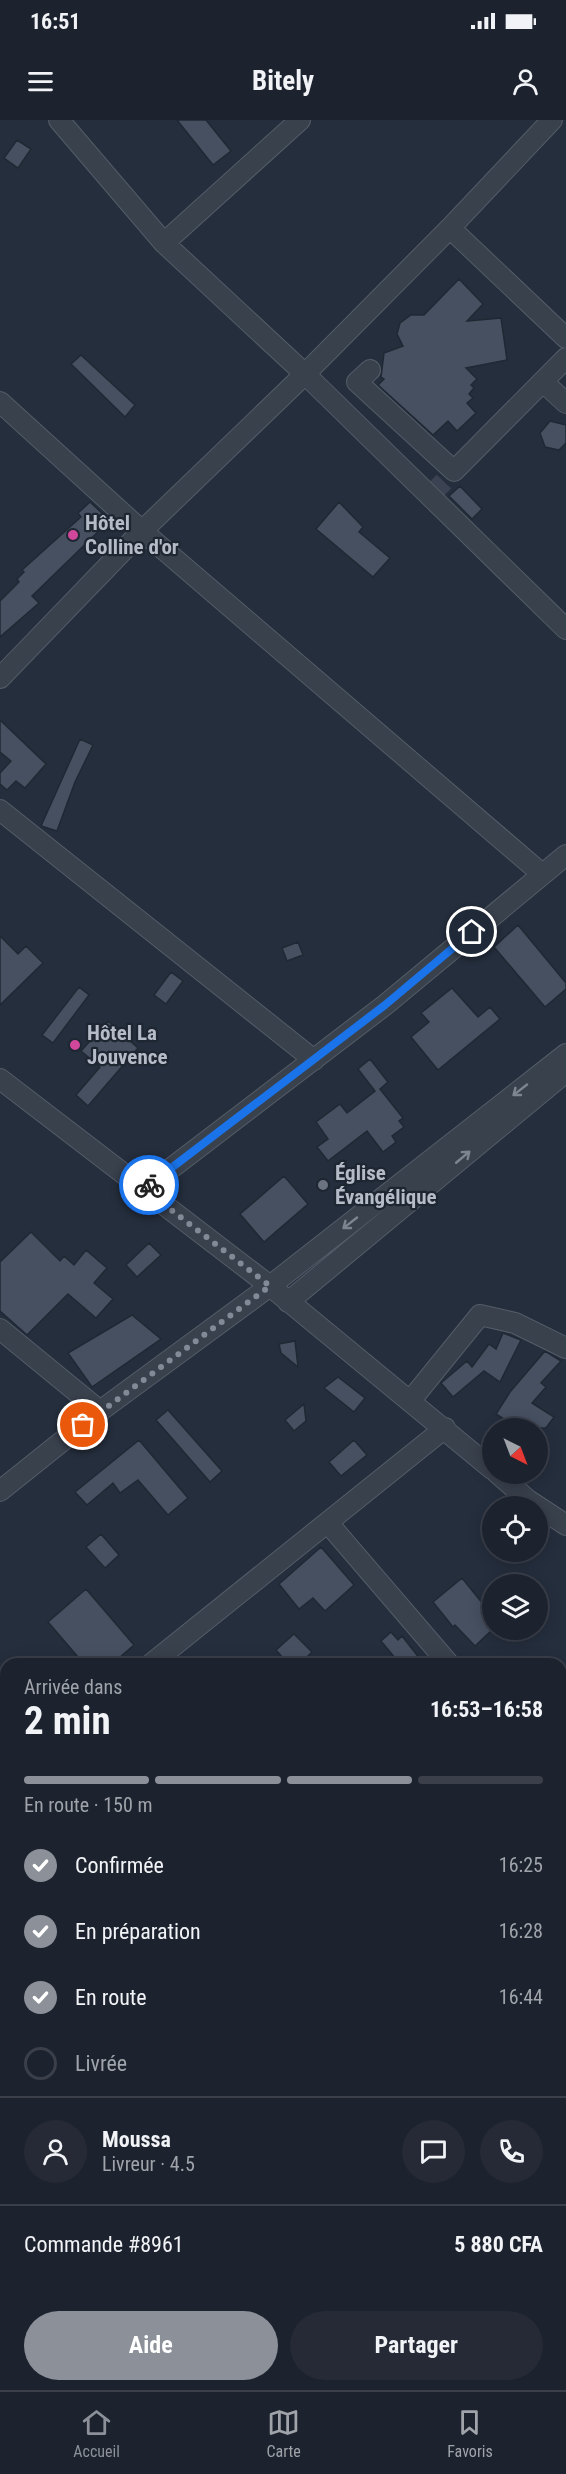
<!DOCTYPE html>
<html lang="fr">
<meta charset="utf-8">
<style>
:root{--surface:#1c222e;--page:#252a36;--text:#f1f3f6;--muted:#a0a4aa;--line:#3a3f4a;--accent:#8c9099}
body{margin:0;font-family:"Roboto Condensed",sans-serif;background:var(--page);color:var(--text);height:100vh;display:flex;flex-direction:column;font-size:22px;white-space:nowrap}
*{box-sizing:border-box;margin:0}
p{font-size:20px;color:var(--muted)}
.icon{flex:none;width:33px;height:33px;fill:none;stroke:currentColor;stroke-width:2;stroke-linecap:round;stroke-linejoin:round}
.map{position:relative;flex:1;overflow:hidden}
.drawer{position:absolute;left:0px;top:1538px;width:567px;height:734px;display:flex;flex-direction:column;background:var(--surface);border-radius:18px 18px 0 0;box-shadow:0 3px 15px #0003,0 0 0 2px var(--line)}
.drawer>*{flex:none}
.needle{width:39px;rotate:138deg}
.tools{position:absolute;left:482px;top:1298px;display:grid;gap:12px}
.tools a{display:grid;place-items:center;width:66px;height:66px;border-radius:50%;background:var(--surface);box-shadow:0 3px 15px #0003,0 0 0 2px var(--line);font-size:30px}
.pin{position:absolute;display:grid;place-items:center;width:51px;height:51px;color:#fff;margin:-26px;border:3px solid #fff;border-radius:50%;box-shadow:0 2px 6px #0007}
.courier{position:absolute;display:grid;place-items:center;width:60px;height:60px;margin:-30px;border:4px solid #1a73e8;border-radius:50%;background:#fff;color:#222;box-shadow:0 2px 8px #0007}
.head em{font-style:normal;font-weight:700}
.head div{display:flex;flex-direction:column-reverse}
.head{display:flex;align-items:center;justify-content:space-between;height:102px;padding:0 24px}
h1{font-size:39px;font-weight:700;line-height:45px}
.bar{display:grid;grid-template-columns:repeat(4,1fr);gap:9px 6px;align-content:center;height:72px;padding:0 24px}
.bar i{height:8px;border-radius:4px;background:var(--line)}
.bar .on{background:var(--accent)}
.bar p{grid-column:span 4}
.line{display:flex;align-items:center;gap:15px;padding:0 24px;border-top:2px solid var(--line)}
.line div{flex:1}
.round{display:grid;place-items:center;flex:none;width:63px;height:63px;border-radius:32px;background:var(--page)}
ol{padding:0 24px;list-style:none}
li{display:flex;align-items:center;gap:18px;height:66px}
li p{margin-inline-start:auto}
li .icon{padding:6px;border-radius:50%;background:var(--accent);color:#fff;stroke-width:4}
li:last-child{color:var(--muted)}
li i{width:33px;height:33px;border:3px solid var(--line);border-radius:50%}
.action{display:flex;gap:12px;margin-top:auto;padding:12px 24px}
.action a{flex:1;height:69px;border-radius:36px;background:var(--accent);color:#fff;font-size:24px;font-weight:700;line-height:69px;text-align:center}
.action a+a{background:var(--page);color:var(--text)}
.status{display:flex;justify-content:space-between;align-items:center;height:42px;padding:0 30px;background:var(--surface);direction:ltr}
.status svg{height:16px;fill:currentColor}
header{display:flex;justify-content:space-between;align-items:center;height:78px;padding:0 24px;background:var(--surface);font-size:27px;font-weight:700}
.tabs{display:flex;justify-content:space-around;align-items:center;height:84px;border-top:2px solid var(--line);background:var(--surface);font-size:16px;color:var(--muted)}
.tabs a{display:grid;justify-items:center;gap:3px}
.tabs .on{color:var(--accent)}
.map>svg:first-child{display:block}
.building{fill:#465061;stroke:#202834;stroke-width:1.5}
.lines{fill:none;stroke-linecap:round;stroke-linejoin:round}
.street-tunnel{stroke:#3b4352;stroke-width:20;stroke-dasharray:20 10;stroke-linecap:butt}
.street-casing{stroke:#545c68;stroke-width:22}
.street{stroke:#39414d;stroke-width:20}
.oneway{stroke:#7d8591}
.done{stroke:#838a97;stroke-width:6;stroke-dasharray:0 10.8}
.route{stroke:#1a73e8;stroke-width:8}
.hotel-dot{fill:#d1479c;stroke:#1e2632;stroke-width:2}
.worship-dot{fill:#6b7280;stroke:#1e2632;stroke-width:2}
.labels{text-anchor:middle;stroke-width:4.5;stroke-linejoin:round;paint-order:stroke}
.poi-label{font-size:21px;font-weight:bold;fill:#b5bcc8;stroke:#1e2632;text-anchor:start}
</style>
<div class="status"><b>16:51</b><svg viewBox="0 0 49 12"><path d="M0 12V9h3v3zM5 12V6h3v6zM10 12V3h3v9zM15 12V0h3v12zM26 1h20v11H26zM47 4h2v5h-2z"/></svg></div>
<header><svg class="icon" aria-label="menu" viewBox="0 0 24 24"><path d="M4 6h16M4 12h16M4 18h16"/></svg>Bitely<svg class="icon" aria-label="person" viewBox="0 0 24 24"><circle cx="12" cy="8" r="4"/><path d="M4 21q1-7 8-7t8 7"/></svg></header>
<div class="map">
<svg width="566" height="2270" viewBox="0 0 566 2270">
<rect width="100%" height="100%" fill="#252e3d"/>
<!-- building -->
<path class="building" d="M177 0H206L231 31 213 45Z
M17 20 31 29 18 48 4 38Z
M459 159 483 184 467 201 501 198 507 240 466 248 477 259 471 265 474 268 469 274 473 278 467 283 476 293 457 311 448 301 433 315 378 265 384 259 381 257 384 233 403 226 397 214 400 203 411 195H424Z
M81 235 135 285 125 297 71 244Z
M550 301 566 305V323L559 330 545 327 540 313Z
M460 366 482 389 472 399 449 376Z
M90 382 104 395V406L32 476 39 483 0 517V481L19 462 17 459 24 452 22 450 81 397 78 393Z
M339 382 363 407 359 412 390 438 373 457 316 409Z
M0 600 46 644 25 668 16 661 7 670 0 664V653L11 641 0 632Z
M80 619 93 625 75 662 57 711 41 706Z
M518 805 566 863V869L545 887 494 827Z
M0 816 18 834 26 826 43 843 0 885Z
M298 822 303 835 287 841 282 828Z
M171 852 183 861 166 884 154 875Z
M79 867 89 875 53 923 42 915Z
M452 868 478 897 490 887 500 899 438 950 411 917 429 902 421 893Z
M108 901 138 928 88 986 76 975 100 947 81 931Z
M370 939 388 962 380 969 403 998 399 1001 404 1007 392 1016 396 1022 383 1032 367 1011 328 1041 317 1027 328 1019 316 1002 340 984 347 993 375 971 358 949Z
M284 1056 308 1084 264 1122 240 1094Z
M31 1112 60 1141 64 1136 74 1145 86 1130 107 1148 94 1163 113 1179 96 1198 68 1174 27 1215 0 1191V1142Z
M149 1123 161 1135 137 1157 126 1145Z
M132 1195 161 1219 92 1267 68 1233Z
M503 1213 521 1220 500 1262 484 1251 453 1277 441 1263 467 1241 472 1247 489 1224 496 1229Z
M295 1221 298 1247 281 1233 279 1224Z
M545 1231 561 1241 541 1263 546 1267 532 1283 554 1297 546 1308H518L496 1294 510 1272Z
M338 1257 365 1278 354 1292 324 1268Z
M304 1284 306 1301 294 1311 285 1300Z
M168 1290 222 1351 210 1362 156 1300Z
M139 1320 188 1378 168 1395 138 1360 120 1373 113 1363 87 1385 75 1372Z
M354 1320 367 1335 341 1356 329 1342Z
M101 1414 119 1435 105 1448 86 1427Z
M321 1427 354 1465 325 1491 313 1478 299 1489 279 1464Z
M462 1458 492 1495V1510L475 1526 455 1505 453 1507 433 1482Z
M86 1469 134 1525 112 1544H84L48 1502Z
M391 1512 398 1520 402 1516 424 1544H400L381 1521Z
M294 1514 312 1532 300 1544H288L276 1530Z"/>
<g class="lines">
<!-- street-tunnel -->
<path class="street-tunnel" d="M430 376 454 351"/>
<!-- street casing -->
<g class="street-casing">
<path id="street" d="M59 0 164 123 305 254 566 509
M450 108 566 218
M164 123 300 0
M370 250 357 262 454 351 566 238
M543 262 566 283
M0 282 142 411 542 754
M0 558 142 411 305 254 450 108 552 0
M0 690 314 940
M0 959 270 1166 492 1349
M144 1069 385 885 566 735
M288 1182 566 952
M0 1209 100 1291
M411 1280 480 1195 515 1203 566 1228
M497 1353 528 1380 566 1405
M0 1371 100 1291 270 1166 566 934
M328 1403 449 1544
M151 1544 445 1308
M561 1672 566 1678
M0 1682 6 1690
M561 1744 566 1740
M561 1983 566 1979
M0 2199 6 2194
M466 2265 471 2270
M0 2269 1 2270
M233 2270 238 2265"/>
</g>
<!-- street -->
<use href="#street" class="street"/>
</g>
<!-- one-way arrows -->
<defs><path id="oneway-shaft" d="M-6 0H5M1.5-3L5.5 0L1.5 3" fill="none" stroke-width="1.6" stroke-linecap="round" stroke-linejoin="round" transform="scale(1.5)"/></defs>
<g class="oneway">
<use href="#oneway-shaft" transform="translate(520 970) rotate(142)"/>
<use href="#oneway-shaft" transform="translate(463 1037) rotate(-40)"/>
<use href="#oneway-shaft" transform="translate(350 1103) rotate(142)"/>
</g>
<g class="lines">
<!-- done -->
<path class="done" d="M83 1305 270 1166 144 1069 149 1065"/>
<!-- route -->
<path class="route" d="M149 1065 385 885 472 812"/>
</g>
<!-- markers -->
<g class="hotel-dot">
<circle cx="73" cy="415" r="6"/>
<circle cx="75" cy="925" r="6"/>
</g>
<circle class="worship-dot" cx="323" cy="1065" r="6"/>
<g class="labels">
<!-- poi labels -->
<g class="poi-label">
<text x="85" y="410">Hôtel<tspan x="85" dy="24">Colline d'or</tspan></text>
<text x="87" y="920">Hôtel La<tspan x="87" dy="24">Jouvence</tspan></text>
<text x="335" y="1060">Église<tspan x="335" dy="24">Évangélique</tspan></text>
</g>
</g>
</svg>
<div class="tools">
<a><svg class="needle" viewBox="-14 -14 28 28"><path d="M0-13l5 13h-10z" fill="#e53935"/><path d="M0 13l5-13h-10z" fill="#a0a4aa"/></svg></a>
<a><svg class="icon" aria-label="locate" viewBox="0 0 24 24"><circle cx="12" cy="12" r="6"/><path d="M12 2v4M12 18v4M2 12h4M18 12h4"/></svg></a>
<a><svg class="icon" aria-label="layers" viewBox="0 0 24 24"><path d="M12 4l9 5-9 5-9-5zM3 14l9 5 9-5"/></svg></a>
</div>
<div class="pin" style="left:83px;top:1305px;background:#ea580c"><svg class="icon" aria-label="bag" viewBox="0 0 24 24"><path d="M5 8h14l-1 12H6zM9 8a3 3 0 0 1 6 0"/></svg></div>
<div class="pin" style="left:472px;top:812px;background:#1f2937"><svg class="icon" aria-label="home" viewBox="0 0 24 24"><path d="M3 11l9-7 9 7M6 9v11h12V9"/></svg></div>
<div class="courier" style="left:149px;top:1065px"><svg class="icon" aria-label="bike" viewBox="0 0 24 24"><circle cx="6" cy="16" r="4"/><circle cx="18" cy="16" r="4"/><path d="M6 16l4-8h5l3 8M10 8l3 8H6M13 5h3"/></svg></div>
<section class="drawer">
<div class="head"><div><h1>2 min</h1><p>Arrivée dans</p></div><em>16:53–16:58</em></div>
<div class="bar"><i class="on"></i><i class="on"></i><i class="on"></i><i></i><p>En route · 150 m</p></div>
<ol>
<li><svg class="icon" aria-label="check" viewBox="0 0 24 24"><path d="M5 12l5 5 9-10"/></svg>Confirmée<p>16:25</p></li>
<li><svg class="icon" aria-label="check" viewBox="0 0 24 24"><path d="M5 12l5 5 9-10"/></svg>En préparation<p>16:28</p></li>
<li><svg class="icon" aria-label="check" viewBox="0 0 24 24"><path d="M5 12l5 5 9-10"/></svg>En route<p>16:44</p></li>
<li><i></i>Livrée</li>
</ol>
<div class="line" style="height:108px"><a class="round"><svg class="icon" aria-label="person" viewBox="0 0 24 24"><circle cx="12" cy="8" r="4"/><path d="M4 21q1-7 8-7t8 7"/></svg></a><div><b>Moussa</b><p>Livreur · 4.5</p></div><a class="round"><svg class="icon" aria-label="chat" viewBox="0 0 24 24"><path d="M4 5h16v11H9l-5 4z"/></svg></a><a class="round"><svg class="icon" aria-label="phone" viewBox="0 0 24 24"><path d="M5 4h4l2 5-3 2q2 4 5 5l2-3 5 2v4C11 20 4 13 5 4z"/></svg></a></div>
<div class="line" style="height:78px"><div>Commande #8961</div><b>5 880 CFA</b></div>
<div class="action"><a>Aide</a><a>Partager</a></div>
</section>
</div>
<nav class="tabs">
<a class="on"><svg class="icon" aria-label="home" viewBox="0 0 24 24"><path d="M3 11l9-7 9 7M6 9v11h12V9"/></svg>Accueil</a>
<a><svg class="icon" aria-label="map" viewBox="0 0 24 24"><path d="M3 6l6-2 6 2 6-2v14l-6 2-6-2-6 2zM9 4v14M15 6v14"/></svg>Carte</a>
<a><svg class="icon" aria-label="saved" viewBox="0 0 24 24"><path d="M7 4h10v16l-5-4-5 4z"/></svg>Favoris</a>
</nav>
